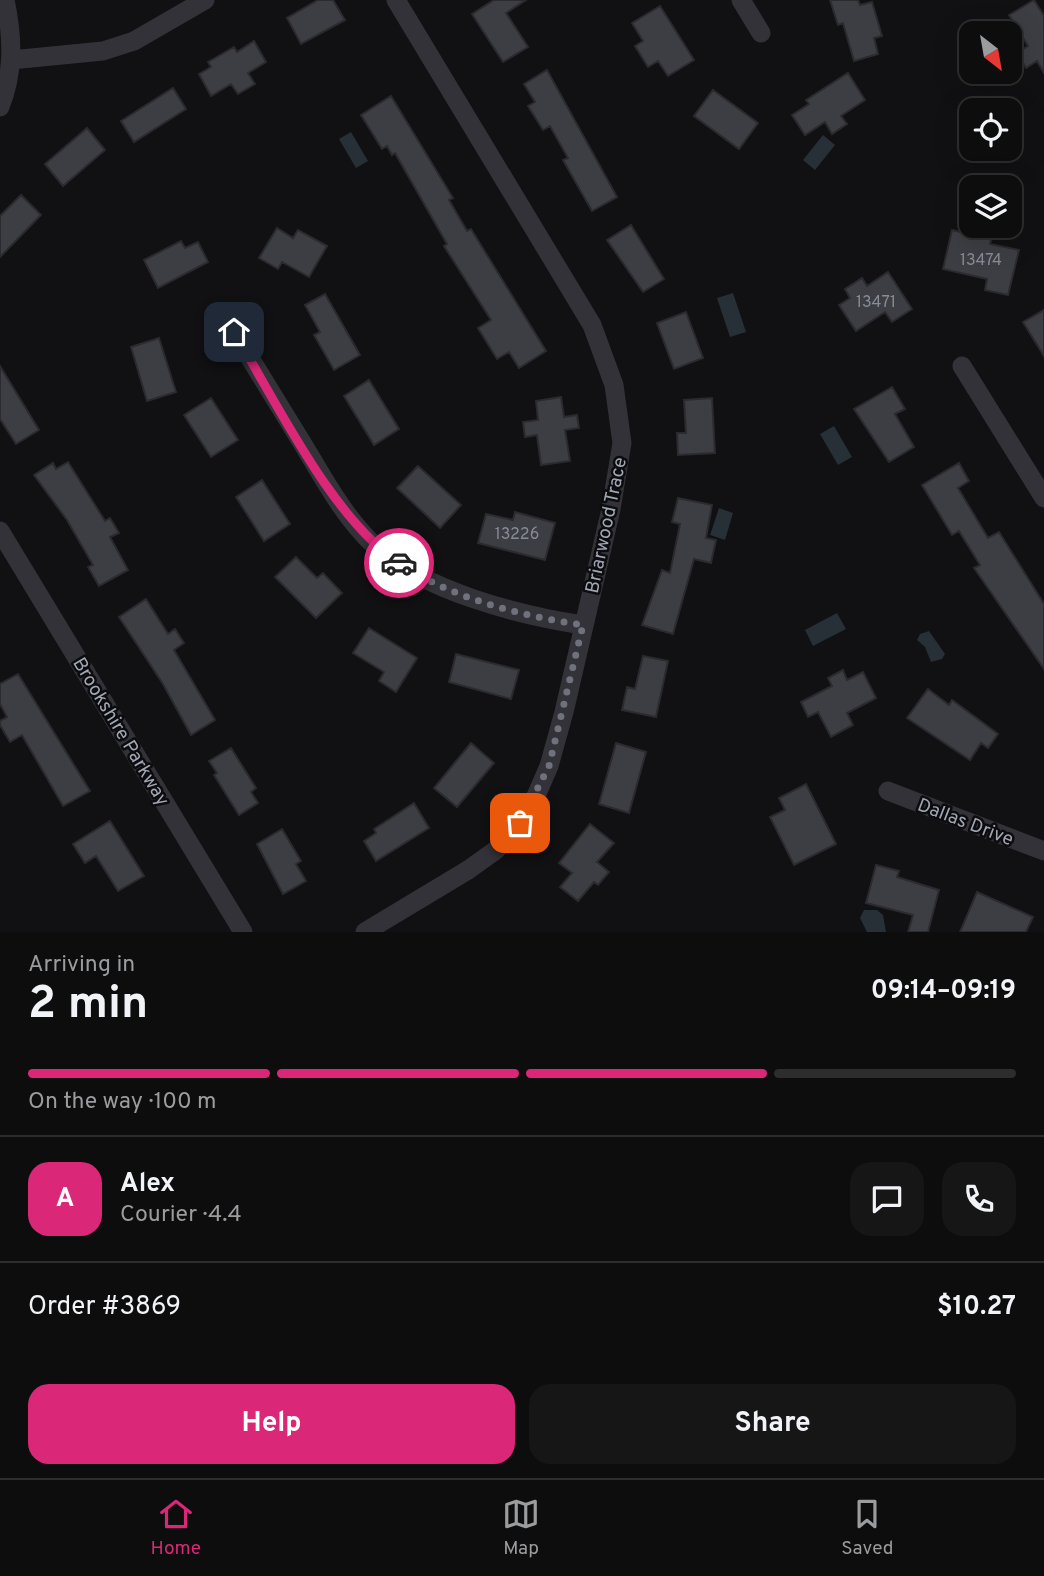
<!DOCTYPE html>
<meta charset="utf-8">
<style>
:root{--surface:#0d0d0e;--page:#161617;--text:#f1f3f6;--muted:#9a9c9e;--line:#2d2d2e;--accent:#db2777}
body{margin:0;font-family:Overpass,sans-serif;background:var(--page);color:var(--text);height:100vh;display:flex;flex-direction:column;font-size:26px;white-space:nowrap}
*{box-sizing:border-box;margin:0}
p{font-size:23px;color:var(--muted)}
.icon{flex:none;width:38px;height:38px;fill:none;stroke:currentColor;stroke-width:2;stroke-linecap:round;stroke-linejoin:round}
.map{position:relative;height:932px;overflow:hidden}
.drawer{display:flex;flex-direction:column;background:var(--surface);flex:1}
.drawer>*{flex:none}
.needle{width:46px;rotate:149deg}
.controls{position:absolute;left:959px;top:21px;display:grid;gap:14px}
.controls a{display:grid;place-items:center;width:63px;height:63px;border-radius:14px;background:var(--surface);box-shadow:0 7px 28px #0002,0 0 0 2px var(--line);font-size:35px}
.pin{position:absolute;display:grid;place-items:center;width:60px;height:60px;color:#fff;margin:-30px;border-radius:14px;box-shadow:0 4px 10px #0006}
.courier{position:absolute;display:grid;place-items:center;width:70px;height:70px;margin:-35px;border:5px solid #db2777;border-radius:50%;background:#fff;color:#222;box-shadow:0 2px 9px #0007}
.summary em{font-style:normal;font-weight:700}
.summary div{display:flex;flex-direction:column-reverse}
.summary{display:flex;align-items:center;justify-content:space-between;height:119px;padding:0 28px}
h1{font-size:46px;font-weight:700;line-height:52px}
.bar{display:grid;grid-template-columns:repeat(4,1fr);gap:10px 7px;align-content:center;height:84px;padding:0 28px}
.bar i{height:9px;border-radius:5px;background:var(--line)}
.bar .selected{background:var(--accent)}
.bar p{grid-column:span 4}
.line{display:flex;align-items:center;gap:18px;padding:0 28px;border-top:2px solid var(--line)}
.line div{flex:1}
.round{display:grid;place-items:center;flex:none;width:74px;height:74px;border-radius:21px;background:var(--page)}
.primary-button{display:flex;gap:14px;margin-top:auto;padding:14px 28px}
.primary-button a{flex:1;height:80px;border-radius:21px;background:var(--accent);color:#fff;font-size:28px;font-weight:700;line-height:80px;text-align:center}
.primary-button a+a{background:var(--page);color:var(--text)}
.dock{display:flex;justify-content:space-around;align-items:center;height:98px;border-top:2px solid var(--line);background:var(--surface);font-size:19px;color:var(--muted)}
.dock a{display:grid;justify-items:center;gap:4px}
.dock .selected{color:var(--accent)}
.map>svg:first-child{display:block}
.water{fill:#272f37}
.building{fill:#3d3e43;stroke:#2b2b2f;stroke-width:2}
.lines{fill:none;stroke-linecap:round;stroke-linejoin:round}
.street{stroke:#323238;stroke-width:19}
.done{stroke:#6f727c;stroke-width:7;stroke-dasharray:0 12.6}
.route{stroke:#db2777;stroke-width:9}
.labels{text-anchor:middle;stroke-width:5;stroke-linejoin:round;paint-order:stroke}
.number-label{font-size:16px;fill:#888c98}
.street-label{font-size:19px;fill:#a1a6b4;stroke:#0c0c0e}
</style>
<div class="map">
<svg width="1044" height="932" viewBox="0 0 1044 932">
<rect width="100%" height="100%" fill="#111113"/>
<!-- water -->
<path class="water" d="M351 132 368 161 356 168 339 139Z
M823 135 835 145 815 170 803 160Z
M733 293 746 332 730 337 717 298Z
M834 426 852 457 838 465 820 434Z
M719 508 733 513 725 540 710 535Z
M837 613 846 629 813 646 805 630Z
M929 631 945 654 942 659 931 662 925 647 917 640 920 634Z
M864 910H877L883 915 886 932H867L860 918Z"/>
<!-- building -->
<path class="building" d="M318 0H333L345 20 301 44 287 18Z
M494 0H526L506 13 528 47 503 62 472 14Z
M830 0H858L860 5 872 2 882 36 874 38 878 54 854 61 843 23 838 25Z
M1034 0 1044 16V73L1037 61 1026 68 1017 53 1028 46 1009 15Z
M660 6 694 60 668 76 658 61 648 67 635 46 643 41 632 23Z
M254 41 266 62 248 73 255 84 238 94 231 84 211 96 199 74 211 67 208 62 234 47 237 52Z
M547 70 617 197 592 211 563 160 568 158 550 126 543 130 528 106 535 102 524 84Z
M848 73 865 100 841 116 847 124 832 134 825 122 805 135 792 115 809 104 806 100Z
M173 88 186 109 134 142 121 121Z
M713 90 758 123 739 149 694 116Z
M391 96 453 198 449 200 467 231 471 229 546 351 519 368 509 352 497 359 478 328 491 320 444 246 447 244 395 153 392 155 387 146 382 149 361 115Z
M87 128 105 150 63 186 45 164Z
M21 195 41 215 0 257V216Z
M631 225 664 279 643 292 607 240Z
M277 228 293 238 298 230 327 246 309 277 282 262 278 269 259 258Z
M978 228 993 231 990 244 1019 250 1008 295 985 290 987 279 943 269 952 230 976 236Z
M181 241 185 248 198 242 208 262 158 288 144 260Z
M888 272 912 309 892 322 885 312 856 331 839 305 850 298 845 289 862 278 867 286Z
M325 294 360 355 334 370 314 335 320 332 305 305Z
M1044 310V356L1023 322Z
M686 312 703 358 674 369 657 323Z
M159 338 176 392 147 401 131 347Z
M0 366 39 430 16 444 0 419Z
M369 380 399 429 374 445 344 396Z
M892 387 905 409 895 414 914 447 889 462 854 409Z
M561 397 564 417 577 415 579 428 565 430 570 461 541 465 537 435 525 437 523 422 538 420 536 401Z
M211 398 238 440 211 457 184 415Z
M712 398 715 453 678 455 677 433H686L684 400Z
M68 462 105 521 110 518 119 533 110 537 128 570 99 586 88 567 93 565 67 520 34 475 53 463 56 469Z
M959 463 969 481 958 488 988 538 999 532 1044 604V669L974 568 980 565 959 531 952 535 922 485Z
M418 466 461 505 440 528 397 488Z
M262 480 290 524 264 541 236 497Z
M678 498 712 505 706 538 716 540 711 563 694 559 673 634 642 625 662 570 670 573 680 524 672 522Z
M515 512 555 523 545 560 478 543 486 514 513 520Z
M296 557 317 578 323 573 342 593 316 618 275 577Z
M146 599 168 634 175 629 184 643 174 650 215 720 191 735 163 684 119 617Z
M369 628 417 658 396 692 379 681 384 672 353 653Z
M456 654 519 670 511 699 449 682Z
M643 656 668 661 656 717 622 710 627 687 635 689Z
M843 670 847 680 863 672 876 698 847 713 853 725 831 737 818 712 808 717 801 702 832 686 828 678Z
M18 674 90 791 63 806 22 735 10 742 0 725V721L7 717 0 704V684Z
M928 689 949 705 952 700 998 734 988 748 981 743 970 760 907 718Z
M471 743 494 763 457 807 434 788Z
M616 743 646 752 629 813 599 804Z
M231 748 256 788 251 792 258 803 239 815 214 775 217 773 209 761Z
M806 784 836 844 794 865 770 817 785 810 779 798Z
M414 803 429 828 376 861 364 841 376 833 374 829Z
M110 821 144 876 118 891 96 856 85 863 73 844Z
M590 824 614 843 597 862 609 872 598 885 594 882 578 901 560 887 572 873 559 863Z
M282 829 301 861 296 864 306 881 283 894 257 844Z
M876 865 899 871 897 877 939 890 928 932H908L913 915 866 903Z
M977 892 1033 917 1026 932H960Z"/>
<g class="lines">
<!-- street -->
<path class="street" d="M741 0 761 33
M11 60 103 51 134 41 205 0
M0 107C14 72 13 37 5 0
M234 332C257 370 281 408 304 446 325 481 345 518 375 546 424 591 518 615 583 625
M962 366 1044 498
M0 531 243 932
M888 791 1044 851
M365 932 468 870 496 850 520 823 536 796 549 766 564 712 611 509 622 443 614 385 592 325 396 0"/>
</g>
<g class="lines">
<!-- done -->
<path class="done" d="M399 563C451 598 521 616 583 625L549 766 520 823"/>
<!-- route -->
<path class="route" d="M234 332C277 403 331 517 399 563"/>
</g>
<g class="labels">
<!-- number labels -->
<g class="number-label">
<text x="981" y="265">13474</text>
<text x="876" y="307">13471</text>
<text x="517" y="539">13226</text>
</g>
<!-- street labels -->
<g class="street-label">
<text transform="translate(605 525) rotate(-78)" y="7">Briarwood Trace</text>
<text transform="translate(122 731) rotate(59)" y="7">Brookshire Parkway</text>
<text transform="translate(966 821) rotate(21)" y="7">Dallas Drive</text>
</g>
</g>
</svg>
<div class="controls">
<a><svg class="needle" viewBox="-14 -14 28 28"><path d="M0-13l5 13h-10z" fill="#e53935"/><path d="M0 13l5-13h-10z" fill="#9a9c9e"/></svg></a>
<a><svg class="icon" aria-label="locate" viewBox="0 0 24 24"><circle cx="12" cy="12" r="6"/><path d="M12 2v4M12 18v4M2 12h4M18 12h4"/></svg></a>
<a><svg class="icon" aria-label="layers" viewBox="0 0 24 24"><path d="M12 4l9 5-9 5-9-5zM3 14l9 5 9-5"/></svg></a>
</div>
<div class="pin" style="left:520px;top:823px;background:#ea580c"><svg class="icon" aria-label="bag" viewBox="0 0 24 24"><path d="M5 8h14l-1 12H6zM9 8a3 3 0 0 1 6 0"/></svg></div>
<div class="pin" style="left:234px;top:332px;background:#1f2937"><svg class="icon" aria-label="home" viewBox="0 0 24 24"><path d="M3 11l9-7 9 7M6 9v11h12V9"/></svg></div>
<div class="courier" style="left:399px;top:563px"><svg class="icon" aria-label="car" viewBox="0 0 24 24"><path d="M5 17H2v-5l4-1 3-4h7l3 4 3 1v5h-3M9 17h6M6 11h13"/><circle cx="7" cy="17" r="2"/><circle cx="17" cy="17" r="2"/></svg></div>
</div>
<section class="drawer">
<div class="summary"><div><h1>2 min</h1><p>Arriving in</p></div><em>09:14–09:19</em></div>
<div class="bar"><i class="selected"></i><i class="selected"></i><i class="selected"></i><i></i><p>On the way · 100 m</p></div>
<div class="line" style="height:126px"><b class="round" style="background:var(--accent);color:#fff">A</b><div><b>Alex</b><p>Courier · 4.4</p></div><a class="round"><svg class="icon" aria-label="chat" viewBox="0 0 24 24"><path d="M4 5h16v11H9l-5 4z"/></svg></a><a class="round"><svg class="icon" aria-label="phone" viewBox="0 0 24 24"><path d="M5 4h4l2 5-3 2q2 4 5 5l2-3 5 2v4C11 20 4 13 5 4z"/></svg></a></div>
<div class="line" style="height:91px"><div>Order #3869</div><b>$10.27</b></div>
<div class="primary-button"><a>Help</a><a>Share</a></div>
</section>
<nav class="dock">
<a class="selected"><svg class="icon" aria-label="home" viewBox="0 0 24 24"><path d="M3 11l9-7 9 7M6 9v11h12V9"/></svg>Home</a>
<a><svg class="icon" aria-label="map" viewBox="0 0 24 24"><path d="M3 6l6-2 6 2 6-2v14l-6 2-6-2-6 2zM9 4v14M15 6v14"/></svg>Map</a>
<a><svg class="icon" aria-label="saved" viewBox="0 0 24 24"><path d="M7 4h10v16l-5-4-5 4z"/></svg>Saved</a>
</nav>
